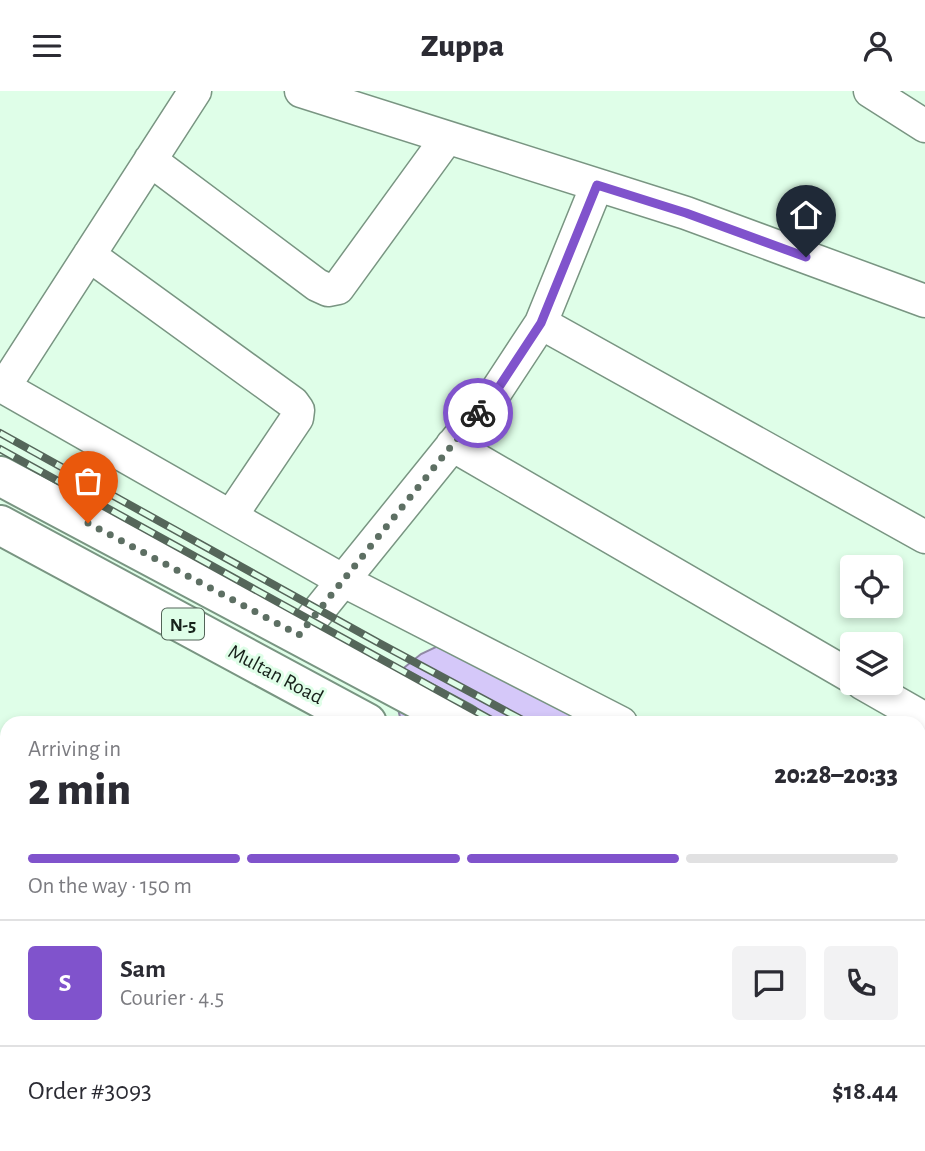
<!DOCTYPE html>
<meta charset="utf-8">
<style>
:root{--surface:#fff;--page:#f2f2f3;--text:#2b2b33;--muted:#7c7c81;--line:#e1e1e2;--accent:#8053cc}
body{margin:0;font-family:"Alegreya Sans",sans-serif;background:var(--page);color:var(--text);height:100vh;display:flex;flex-direction:column;font-size:26px;white-space:nowrap}
*{box-sizing:border-box;margin:0}
p{font-size:23px;color:var(--muted)}
.icon{flex:none;width:38px;height:38px;fill:none;stroke:currentColor;stroke-width:2;stroke-linecap:round;stroke-linejoin:round}
.map{position:relative;flex:1;overflow:hidden}
.sheet{position:absolute;left:0px;top:625px;width:926px;height:436px;display:flex;flex-direction:column;background:var(--surface);border-radius:21px 21px 0 0;box-shadow:0 4px 10px #0003}
.sheet>*{flex:none}
.controls{position:absolute;left:840px;top:464px;display:grid;gap:14px}
.controls a{display:grid;place-items:center;width:63px;height:63px;border-radius:7px;background:var(--surface);box-shadow:0 4px 10px #0003;font-size:35px}
.pin{position:absolute;display:grid;place-items:center;width:60px;height:60px;color:#fff;margin:-72px -30px;border-radius:50% 50% 50% 0;rotate:-45deg;box-shadow:0 0 7px #0007}
.pin .icon{rotate:45deg}
.courier{position:absolute;display:grid;place-items:center;width:70px;height:70px;margin:-35px;border:5px solid #8053cc;border-radius:50%;background:#fff;color:#222;box-shadow:0 2px 9px #0007}
.headline em{font-style:normal;font-weight:800}
.headline div{display:flex;flex-direction:column-reverse}
.headline{display:flex;align-items:center;justify-content:space-between;height:119px;padding:0 28px}
h1{font-size:46px;font-weight:800;line-height:52px}
.bar{display:grid;grid-template-columns:repeat(4,1fr);gap:10px 7px;align-content:center;height:84px;padding:0 28px}
.bar i{height:9px;border-radius:5px;background:var(--line)}
.bar .selected{background:var(--accent)}
.bar p{grid-column:span 4}
.line{display:flex;align-items:center;gap:18px;padding:0 28px;border-top:2px solid var(--line)}
.line div{flex:1}
.round{display:grid;place-items:center;flex:none;width:74px;height:74px;border-radius:7px;background:var(--page)}
header{display:flex;justify-content:space-between;align-items:center;height:91px;padding:0 28px;background:var(--surface);font-size:32px;font-weight:800}
.map>svg:first-child{display:block}
.lines{fill:none;stroke-linecap:round;stroke-linejoin:round}
.stream{stroke:#63a37a;stroke-width:6}
.building{fill:#d5c8f9;stroke:#9088a5;stroke-width:2}
.minor-casing{stroke:#799582;stroke-width:35}
.major-casing{stroke:#799582;stroke-width:42}
.minor{stroke:#fff;stroke-width:32}
.major{stroke:#fff;stroke-width:38}
.rail-casing{stroke:#55665a;stroke-width:8}
.rail{stroke:#dffee8;stroke-width:5;stroke-dasharray:16;stroke-linecap:butt}
.done{stroke:#5d6f63;stroke-width:7;stroke-dasharray:0 12.6}
.route{stroke:#8053cc;stroke-width:9}
.labels{text-anchor:middle;stroke-width:6;stroke-linejoin:round;paint-order:stroke}
.shield{fill:#dffee8;stroke:#536458;stroke-width:2}
.shield-label{font-size:19px;font-weight:bold;fill:#17221b}
.street-label{font-size:21px;fill:#17221b;stroke:#dffee8}
</style>
<header><svg class="icon" aria-label="menu" viewBox="0 0 24 24"><path d="M4 6h16M4 12h16M4 18h16"/></svg>Zuppa<svg class="icon" aria-label="person" viewBox="0 0 24 24"><circle cx="12" cy="8" r="4"/><path d="M4 21q1-7 8-7t8 7"/></svg></header>
<div class="map">
<svg width="925" height="1060" viewBox="0 0 925 1060">
<rect width="100%" height="100%" fill="#dffee8"/>
<g class="lines">
<!-- stream -->
<path class="stream" d="M919 977 920 974
M881 1060 883 1054"/>
</g>
<!-- building -->
<path class="building" d="M440 554 602 632H405L401 630 396 610 400 580 421 563Z"/>
<g class="lines">
<!-- minor casing -->
<g class="minor-casing">
<path id="minor" d="M301 0 686 122 925 210
M870 0 925 35
M150 69 317 194 328 199 338 197 447 47
M89 164 293 312 298 319 297 327 231 425
M541 232 925 446
M0 294 342 489 621 632
M4 296 195 0
M452 354 852 586
M299 544 497 299 541 232 597 94
M862 592 925 628
M919 734 925 732
M0 969 7 973
M0 1008 7 996
M179 1054 190 1060
M265 1060 271 1054"/>
</g>
<!-- major casing -->
<g class="major-casing">
<path id="major" d="M0 385 463 632
M0 434 367 632
M919 783 925 777
M919 864 925 849
M919 934 925 925
M814 1060 819 1054
M846 1060 851 1054
M910 1060 925 1050"/>
</g>
<!-- minor -->
<use href="#minor" class="minor"/>
<!-- major -->
<use href="#major" class="major"/>
<!-- rail casing -->
<g class="rail-casing">
<path id="rail" d="M0 342 379 552 528 632
M0 358 497 632
M919 848 925 852
M919 865 925 868"/>
</g>
<!-- rail -->
<use href="#rail" class="rail"/>
</g>
<g class="lines">
<!-- done -->
<path class="done" d="M88 432 299 544 478 322"/>
<!-- route -->
<path class="route" d="M478 322 497 299 541 232 597 94 686 122 806 166"/>
</g>
<g class="labels">
<!-- shield labels -->
<rect class="shield" x="162" y="517.5" width="42" height="31" rx="5"/>
<g class="shield-label">
<text x="183" y="540">N-5</text>
</g>
<!-- street labels -->
<g class="street-label">
<text transform="translate(276 583) rotate(28)" y="7">Multan Road</text>
</g>
</g>
</svg>
<div class="controls">
<a><svg class="icon" aria-label="locate" viewBox="0 0 24 24"><circle cx="12" cy="12" r="6"/><path d="M12 2v4M12 18v4M2 12h4M18 12h4"/></svg></a>
<a><svg class="icon" aria-label="layers" viewBox="0 0 24 24"><path d="M12 4l9 5-9 5-9-5zM3 14l9 5 9-5"/></svg></a>
</div>
<div class="pin" style="left:88px;top:432px;background:#ea580c"><svg class="icon" aria-label="bag" viewBox="0 0 24 24"><path d="M5 8h14l-1 12H6zM9 8a3 3 0 0 1 6 0"/></svg></div>
<div class="pin" style="left:806px;top:166px;background:#1f2937"><svg class="icon" aria-label="home" viewBox="0 0 24 24"><path d="M3 11l9-7 9 7M6 9v11h12V9"/></svg></div>
<div class="courier" style="left:478px;top:322px"><svg class="icon" aria-label="bike" viewBox="0 0 24 24"><circle cx="6" cy="16" r="4"/><circle cx="18" cy="16" r="4"/><path d="M6 16l4-8h5l3 8M10 8l3 8H6M13 5h3"/></svg></div>
<section class="sheet">
<div class="headline"><div><h1>2 min</h1><p>Arriving in</p></div><em>20:28–20:33</em></div>
<div class="bar"><i class="selected"></i><i class="selected"></i><i class="selected"></i><i></i><p>On the way · 150 m</p></div>
<div class="line" style="height:126px"><b class="round" style="background:var(--accent);color:#fff">S</b><div><b>Sam</b><p>Courier · 4.5</p></div><a class="round"><svg class="icon" aria-label="chat" viewBox="0 0 24 24"><path d="M4 5h16v11H9l-5 4z"/></svg></a><a class="round"><svg class="icon" aria-label="phone" viewBox="0 0 24 24"><path d="M5 4h4l2 5-3 2q2 4 5 5l2-3 5 2v4C11 20 4 13 5 4z"/></svg></a></div>
<div class="line" style="height:91px"><div>Order #3093</div><b>$18.44</b></div>
</section>
</div>
